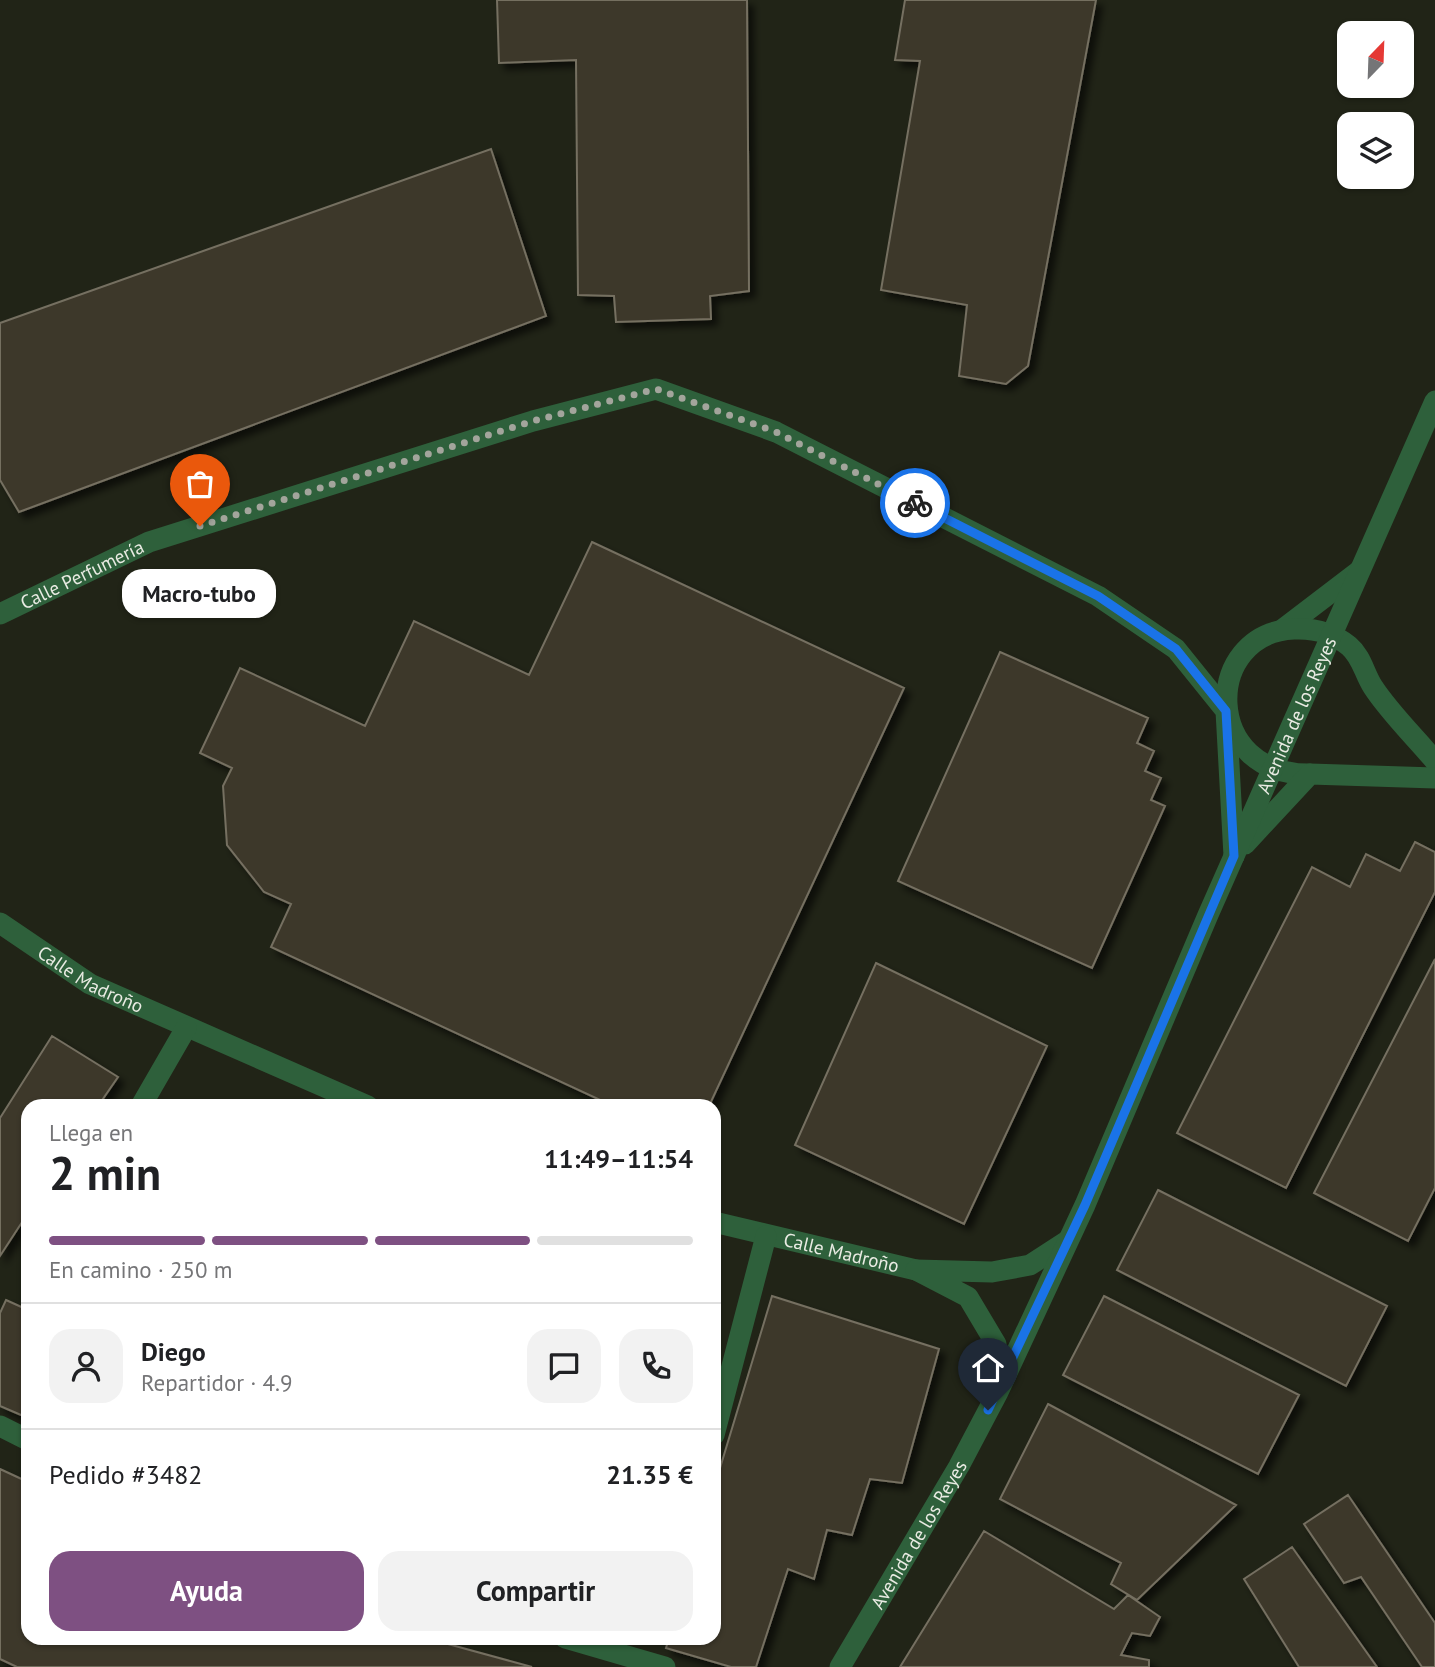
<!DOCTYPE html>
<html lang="es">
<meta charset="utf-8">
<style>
:root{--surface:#fff;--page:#f2f2f2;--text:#202124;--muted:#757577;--line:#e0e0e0;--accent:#7e5082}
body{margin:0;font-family:"PT Sans",sans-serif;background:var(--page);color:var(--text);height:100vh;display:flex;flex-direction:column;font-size:26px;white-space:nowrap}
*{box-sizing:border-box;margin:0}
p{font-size:23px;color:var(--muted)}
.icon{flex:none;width:38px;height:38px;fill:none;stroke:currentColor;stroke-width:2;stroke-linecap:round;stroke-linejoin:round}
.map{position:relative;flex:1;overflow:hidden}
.panel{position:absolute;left:21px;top:1099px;width:700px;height:546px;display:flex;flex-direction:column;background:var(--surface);border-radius:21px;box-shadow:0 2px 5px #0004}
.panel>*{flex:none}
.needle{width:46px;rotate:23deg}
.buttons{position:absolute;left:1337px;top:21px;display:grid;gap:14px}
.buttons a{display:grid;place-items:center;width:77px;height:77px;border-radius:14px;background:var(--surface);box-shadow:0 2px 5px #0004;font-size:35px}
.pin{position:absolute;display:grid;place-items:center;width:60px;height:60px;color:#fff;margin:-72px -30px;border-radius:50% 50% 50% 0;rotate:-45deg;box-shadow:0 0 7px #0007}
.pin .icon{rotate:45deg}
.courier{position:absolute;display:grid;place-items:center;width:70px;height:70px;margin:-35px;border:5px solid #1a73e8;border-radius:50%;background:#fff;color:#222;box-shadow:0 2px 9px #0007}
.bubble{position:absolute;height:49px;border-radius:21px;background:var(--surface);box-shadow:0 2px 5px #0004;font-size:23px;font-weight:700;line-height:49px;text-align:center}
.head em{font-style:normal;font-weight:700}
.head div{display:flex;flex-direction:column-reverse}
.head{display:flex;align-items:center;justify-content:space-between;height:119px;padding:0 28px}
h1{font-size:46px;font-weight:700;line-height:52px}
.bar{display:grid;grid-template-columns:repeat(4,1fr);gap:10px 7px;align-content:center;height:84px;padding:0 28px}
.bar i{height:9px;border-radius:5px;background:var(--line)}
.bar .active{background:var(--accent)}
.bar p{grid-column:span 4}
.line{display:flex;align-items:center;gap:18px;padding:0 28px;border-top:2px solid var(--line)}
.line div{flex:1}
.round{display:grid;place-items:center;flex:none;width:74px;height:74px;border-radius:21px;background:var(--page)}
.primary-button{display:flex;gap:14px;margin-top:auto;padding:14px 28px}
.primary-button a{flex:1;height:80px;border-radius:21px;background:var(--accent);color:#fff;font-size:28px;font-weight:700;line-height:80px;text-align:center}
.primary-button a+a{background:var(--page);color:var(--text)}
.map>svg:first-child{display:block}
.building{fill:#3d382b;stroke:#756f61;stroke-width:2;filter:url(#shadow)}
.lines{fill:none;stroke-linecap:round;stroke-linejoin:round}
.minor{stroke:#2e603b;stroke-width:21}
.done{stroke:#a3a59c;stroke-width:7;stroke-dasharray:0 12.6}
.route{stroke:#1a73e8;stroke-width:9}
.labels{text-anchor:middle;stroke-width:5;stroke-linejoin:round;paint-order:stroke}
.street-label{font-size:19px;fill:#e9ebe3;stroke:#212417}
</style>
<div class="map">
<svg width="1435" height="1667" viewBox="0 0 1435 1667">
<defs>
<filter id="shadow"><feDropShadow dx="6" dy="6" stdDeviation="3.5" flood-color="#0009"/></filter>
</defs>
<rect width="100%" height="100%" fill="#212417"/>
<!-- building -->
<path class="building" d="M497 0H747L749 291 710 296 711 319 616 322 614 296 578 295 576 60 499 63Z
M905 0H1096L1028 366 1006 384 959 376 967 305 881 290 920 61 895 60Z
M491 149 546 316 19 512 0 480V323Z
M592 542 904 688 709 1106H613L271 947 291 904 264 892 227 845 223 786 232 768 200 753 240 668 365 726 414 621 529 675Z
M1000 652 1148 718 1137 743 1154 751 1145 771 1161 778 1151 800 1165 806 1092 968 898 881Z
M1415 842 1435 852V892L1286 1188 1177 1133 1312 867 1350 887 1366 854 1400 871Z
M1435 959V1188L1408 1241 1314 1193Z
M876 963 1047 1046 964 1224 795 1145Z
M52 1036 118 1077 98 1106H28V1213L0 1256V1118Z
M1158 1190 1387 1306 1346 1386 1117 1270Z
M772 1296 939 1349 902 1483 870 1479 852 1535 827 1530 814 1579 788 1569 756 1667H731L666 1648 669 1638H714V1488Z
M1104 1296 1299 1395 1258 1474 1063 1375Z
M6 1300 28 1310V1418L0 1406V1313Z
M1048 1404 1236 1505 1137 1600 1111 1584 1121 1563 1000 1499Z
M0 1469 28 1482V1638H426L532 1667H17L0 1659Z
M1348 1495 1435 1623V1667H1422L1361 1577 1344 1583 1304 1524Z
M984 1531 1114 1609 1128 1595 1160 1617 1150 1636 1132 1633 1121 1655 1149 1660V1667H900Z
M1292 1547 1377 1667H1299L1244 1579Z"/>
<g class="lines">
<!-- minor -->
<g class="minor">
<path id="s1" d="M0 614 149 542 533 421 656 389 776 432 1098 596 1176 649 1226 711 1234 856"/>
<path d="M1283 629 1359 571"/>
<path d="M1310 774C1202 776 1202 633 1294 629 1314 628 1333 633 1349 646 1362 657 1364 673 1373 687 1390 713 1415 737 1435 761"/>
<path d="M1245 844 1310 774 1435 778"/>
<path id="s2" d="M0 923 90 984 368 1106"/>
<path d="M141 1106 186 1028"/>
<path id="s3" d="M714 1222 916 1270"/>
<path d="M998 1386 996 1344 968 1297 916 1270 992 1272 1030 1265 1067 1241"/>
<path d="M0 1426 28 1440"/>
<path d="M714 1435 766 1236"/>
<path d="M565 1638 665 1667"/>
<path id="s4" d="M840 1667 959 1466 998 1392 1085 1205 1208 915 1435 401"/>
</g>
</g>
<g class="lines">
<!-- done -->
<path class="done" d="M200 526 533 421 656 389 776 432 915 503"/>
<!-- route -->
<path class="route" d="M915 503 1098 596 1176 649 1226 711 1234 856 1085 1205 988 1410"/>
</g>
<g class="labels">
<!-- street labels -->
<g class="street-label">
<text dy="7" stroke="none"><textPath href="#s1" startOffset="91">Calle Perfumería</textPath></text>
<text dy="7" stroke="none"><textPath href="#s4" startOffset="1057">Avenida de los Reyes</textPath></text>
<text dy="7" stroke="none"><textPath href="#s2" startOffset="107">Calle Madroño</textPath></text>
<text dy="7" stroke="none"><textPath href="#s3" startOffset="131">Calle Madroño</textPath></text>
<text dy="7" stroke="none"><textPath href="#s4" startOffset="154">Avenida de los Reyes</textPath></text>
</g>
</g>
</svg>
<div class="buttons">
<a><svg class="needle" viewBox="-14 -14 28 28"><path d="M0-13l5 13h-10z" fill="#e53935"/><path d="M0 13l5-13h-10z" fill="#757577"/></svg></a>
<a><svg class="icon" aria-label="layers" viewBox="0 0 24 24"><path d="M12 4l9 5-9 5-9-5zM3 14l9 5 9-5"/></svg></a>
</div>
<div class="pin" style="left:200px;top:526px;background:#ea580c"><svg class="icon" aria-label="bag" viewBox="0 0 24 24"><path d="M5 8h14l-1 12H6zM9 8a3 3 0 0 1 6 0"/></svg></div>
<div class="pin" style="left:988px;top:1410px;background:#1f2937"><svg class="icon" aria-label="home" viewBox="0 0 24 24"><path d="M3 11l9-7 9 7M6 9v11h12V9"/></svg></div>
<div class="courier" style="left:915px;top:503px"><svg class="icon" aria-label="bike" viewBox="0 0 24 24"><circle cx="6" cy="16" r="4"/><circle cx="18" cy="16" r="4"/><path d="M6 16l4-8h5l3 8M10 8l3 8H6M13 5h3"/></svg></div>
<div class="bubble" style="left:122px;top:569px;width:154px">Macro-tubo</div>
<section class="panel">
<div class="head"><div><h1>2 min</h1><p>Llega en</p></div><em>11:49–11:54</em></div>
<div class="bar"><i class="active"></i><i class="active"></i><i class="active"></i><i></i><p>En camino · 250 m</p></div>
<div class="line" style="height:126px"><a class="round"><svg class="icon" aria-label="person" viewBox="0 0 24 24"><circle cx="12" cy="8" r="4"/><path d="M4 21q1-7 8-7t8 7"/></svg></a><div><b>Diego</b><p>Repartidor · 4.9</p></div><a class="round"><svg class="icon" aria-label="chat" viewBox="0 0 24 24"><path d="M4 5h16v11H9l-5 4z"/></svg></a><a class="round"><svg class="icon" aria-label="phone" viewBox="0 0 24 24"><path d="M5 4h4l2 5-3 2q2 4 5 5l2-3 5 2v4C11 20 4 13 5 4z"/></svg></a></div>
<div class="line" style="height:91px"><div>Pedido #3482</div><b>21.35 €</b></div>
<div class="primary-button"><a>Ayuda</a><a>Compartir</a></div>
</section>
</div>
